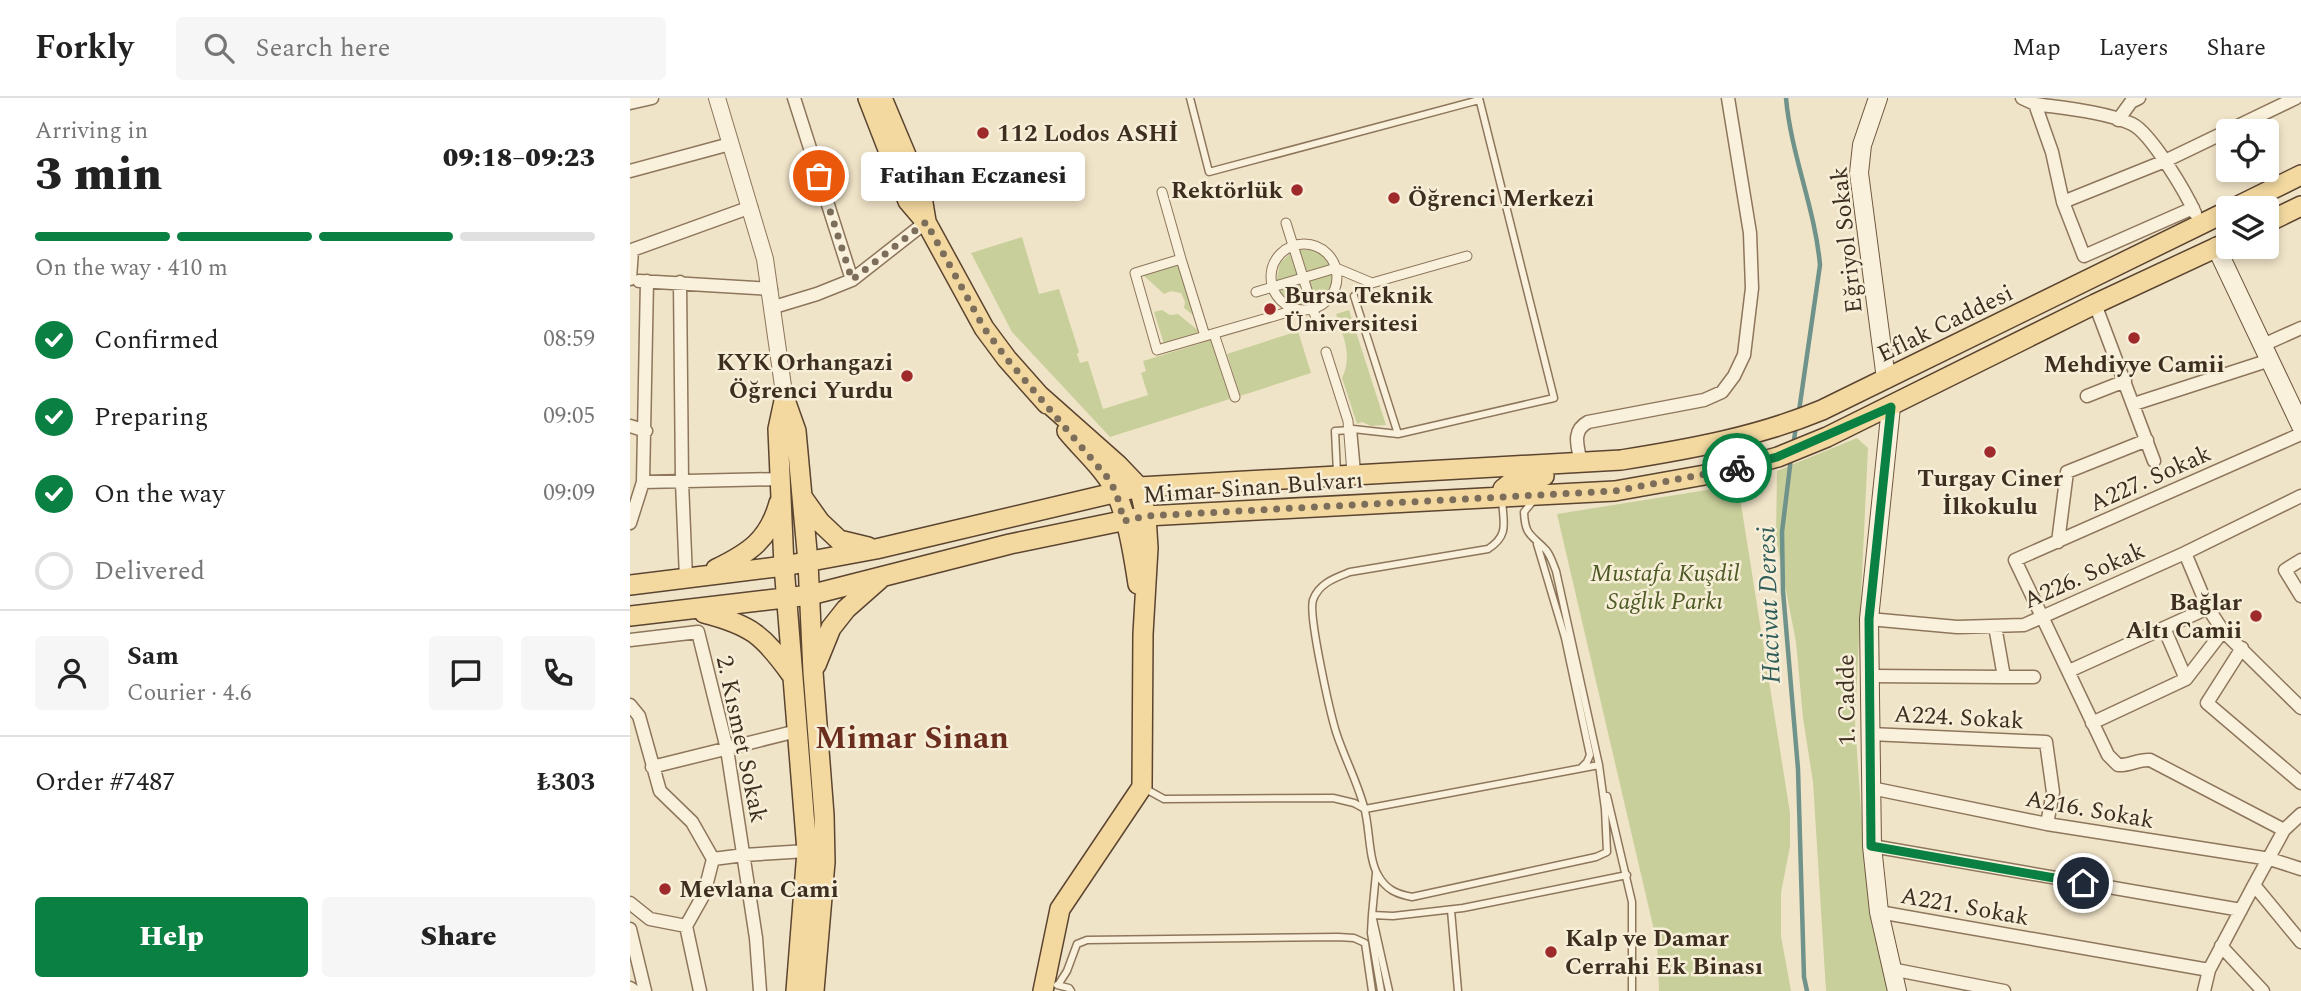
<!DOCTYPE html>
<meta charset="utf-8">
<style>
:root{--surface:#fff;--page:#f6f6f6;--text:#222;--muted:#767676;--line:#e0e0e0;--accent:#0b8043}
body{margin:0;font-family:Spectral,serif;background:var(--page);color:var(--text);height:100vh;display:flex;flex-direction:column;font-size:26px;white-space:nowrap}
*{box-sizing:border-box;margin:0}
p{font-size:23px;color:var(--muted)}
.icon{flex:none;width:38px;height:38px;fill:none;stroke:currentColor;stroke-width:2;stroke-linecap:round;stroke-linejoin:round}
.map{position:relative;flex:1;overflow:hidden}
.side{display:flex;flex-direction:column;background:var(--surface);width:630px}
.side>*{flex:none}
.fabs{position:absolute;left:1586px;top:21px;display:grid;gap:14px}
.fabs a{display:grid;place-items:center;width:63px;height:63px;border-radius:7px;background:var(--surface);box-shadow:0 4px 10px #0003;font-size:35px}
.pin{position:absolute;display:grid;place-items:center;width:60px;height:60px;color:#fff;margin:-30px;border:4px solid #fff;border-radius:50%;box-shadow:0 2px 7px #0007}
.courier{position:absolute;display:grid;place-items:center;width:70px;height:70px;margin:-35px;border:5px solid #0b8043;border-radius:50%;background:#fff;color:#222;box-shadow:0 2px 9px #0007}
.bubble{position:absolute;height:49px;border-radius:7px;background:var(--surface);box-shadow:0 4px 10px #0003;font-size:23px;font-weight:800;line-height:49px;text-align:center}
.head em{font-style:normal;font-weight:800}
.head div{display:flex;flex-direction:column-reverse}
.head{display:flex;align-items:center;justify-content:space-between;height:119px;padding:0 35px}
h1{font-size:46px;font-weight:800;line-height:52px}
.bar{display:grid;grid-template-columns:repeat(4,1fr);gap:10px 7px;align-content:center;height:84px;padding:0 35px}
.bar i{height:9px;border-radius:5px;background:var(--line)}
.bar .current{background:var(--accent)}
.bar p{grid-column:span 4}
.line{display:flex;align-items:center;gap:18px;padding:0 35px;border-top:2px solid var(--line)}
.line div{flex:1}
.round{display:grid;place-items:center;flex:none;width:74px;height:74px;border-radius:7px;background:var(--page)}
ol{padding:0 35px;list-style:none}
li{display:flex;align-items:center;gap:21px;height:77px}
li p{margin-inline-start:auto}
li .icon{padding:7px;border-radius:50%;background:var(--accent);color:#fff;stroke-width:4}
li:last-child{color:var(--muted)}
li i{width:38px;height:38px;border:4px solid var(--line);border-radius:50%}
.action{display:flex;gap:14px;margin-top:auto;padding:14px 35px}
.action a{flex:1;height:80px;border-radius:7px;background:var(--accent);color:#fff;font-size:28px;font-weight:800;line-height:80px;text-align:center}
.action a+a{background:var(--page);color:var(--text)}
header{display:flex;align-items:center;gap:42px;box-sizing:border-box;height:98px;padding:0 35px;background:var(--surface);border-bottom:2px solid var(--line)}
header strong{font-size:33px}
nav{display:flex;gap:38px;margin-inline-start:auto;font-size:24px}
.search{width:490px;height:63px;background:var(--page);display:flex;align-items:center;gap:18px;box-sizing:border-box;padding:0 24px;border-radius:7px;color:var(--muted);font-size:26px}
main{display:flex;flex:1;min-height:0}
.map>svg:first-child{display:block}
.green{fill:#c9cf9b}
.lines{fill:none;stroke-linecap:round;stroke-linejoin:round}
.stream{stroke:#6f938a;stroke-width:4.5}
.service-casing{stroke:#8d765c;stroke-width:9}
.pedestrian-casing{stroke:#8d765c;stroke-width:11}
.minor-casing{stroke:#8d765c;stroke-width:15}
.tertiary-casing{stroke:#8d765c;stroke-width:18}
.secondary-casing{stroke:#6f573f;stroke-width:20}
.primary-casing{stroke:#5b4430;stroke-width:22}
.service{stroke:#faf1dc;stroke-width:6}
.pedestrian{stroke:#faf1dc;stroke-width:9}
.minor{stroke:#faf1dc;stroke-width:12}
.tertiary{stroke:#faf1dc;stroke-width:16}
.secondary{stroke:#faf1dc;stroke-width:18}
.primary{stroke:#f3d9a0;stroke-width:19}
.done{stroke:#7c6e5b;stroke-width:7;stroke-dasharray:0 12.6}
.route{stroke:#0b8043;stroke-width:9}
.poi-dot{fill:#9e2a2b;stroke:#f7eed8;stroke-width:2.5}
.labels{text-anchor:middle;stroke-width:5;stroke-linejoin:round;paint-order:stroke}
.poi-label{font-size:24px;font-weight:bold;fill:#3d2e20;stroke:#f7eed8;text-anchor:start}
.street-label{font-size:24px;fill:#3d2e20;stroke:#f7eed8}
.park-label{font-size:24px;font-style:italic;fill:#4d5a26;stroke:#f7eed8}
.water-label{font-size:26px;font-style:italic;fill:#2f5d5a;stroke:#f7eed8}
.district-label{font-size:32px;font-weight:bold;fill:#6b2e1e;stroke:#f7eed8}
</style>
<header>
<strong>Forkly</strong>
<div class="search"><svg class="icon" aria-label="search" viewBox="0 0 24 24"><circle cx="10" cy="10" r="6"/><path d="M15 15l6 6"/></svg>Search here</div>
<nav><a>Map</a><a>Layers</a><a>Share</a></nav>
</header>
<main>
<section class="side">
<div class="head"><div><h1>3 min</h1><p>Arriving in</p></div><em>09:18–09:23</em></div>
<div class="bar"><i class="current"></i><i class="current"></i><i class="current"></i><i></i><p>On the way · 410 m</p></div>
<ol>
<li><svg class="icon" aria-label="check" viewBox="0 0 24 24"><path d="M5 12l5 5 9-10"/></svg>Confirmed<p>08:59</p></li>
<li><svg class="icon" aria-label="check" viewBox="0 0 24 24"><path d="M5 12l5 5 9-10"/></svg>Preparing<p>09:05</p></li>
<li><svg class="icon" aria-label="check" viewBox="0 0 24 24"><path d="M5 12l5 5 9-10"/></svg>On the way<p>09:09</p></li>
<li><i></i>Delivered</li>
</ol>
<div class="line" style="height:126px"><a class="round"><svg class="icon" aria-label="person" viewBox="0 0 24 24"><circle cx="12" cy="8" r="4"/><path d="M4 21q1-7 8-7t8 7"/></svg></a><div><b>Sam</b><p>Courier · 4.6</p></div><a class="round"><svg class="icon" aria-label="chat" viewBox="0 0 24 24"><path d="M4 5h16v11H9l-5 4z"/></svg></a><a class="round"><svg class="icon" aria-label="phone" viewBox="0 0 24 24"><path d="M5 4h4l2 5-3 2q2 4 5 5l2-3 5 2v4C11 20 4 13 5 4z"/></svg></a></div>
<div class="line" style="height:91px"><div>Order #7487</div><b>₺303</b></div>
<div class="action"><a>Help</a><a>Share</a></div>
</section>
<div class="map">
<svg width="1671" height="893" viewBox="0 0 1671 893">
<rect width="100%" height="100%" fill="#f0e4c8"/>
<!-- green -->
<path class="green" d="M392 139 409 196 429 191 449 254 447 256 450 265 458 263 473 311 518 297 511 275 516 273 513 263 581 242 600 301 480 339 382 234 341 155Z
M669 152C682 150 693 155 700 167L676 174Z
M661 155 668 177 646 184 650 165Z
M547 165 551 168 568 221 554 210 555 204 551 195 541 193 534 196 512 176Z
M703 176C704 189 698 200 686 206L679 183Z
M671 186 677 208 663 206 649 193Z
M532 212 540 217 548 216 570 234 534 246 524 214Z
M719 212 756 327 741 328 732 324 727 326 712 280C723 258 713 238 706 216Z
M668 233 681 275 610 298 597 256Z
M1227 340 1238 350 1225 624 1235 771 1259 893H1196L1183 684 1173 620 1166 544 1146 441 1147 373Z
M1108 387 1160 715V748L1151 795V838L1161 893H1029L1027 845 927 416Z"/>
<g class="lines">
<!-- stream -->
<path class="stream" d="M1156 0C1161 57 1185 110 1190 167L1169 313
M1163 348 1166 329
M1161 360 1152 434 1153 493 1168 671 1174 879 1177 893"/>
<!-- service casing -->
<g class="service-casing">
<path id="service" d="M560 0 579 74 849 2
M724 198 768 336 723 331 727 374
M768 336 924 300 849 0
M707 375 705 333 721 332
M872 401C873 424 880 437 858 451L720 474C705 480 689 485 683 502 678 517 700 614 706 634 714 659 727 683 734 709 740 729 738 760 748 777 756 792 767 796 782 799L966 759 977 754 975 711 969 667
M907 446 935 540 960 657 957 664 951 670
M514 690 534 701 703 700 724 705 735 711 969 667 926 473C923 466 921 458 916 452 901 436 895 438 894 414L903 403
M977 698 1002 804V893
M746 775 742 817 759 893
M821 812 828 893
M427 887 439 890 441 893
M428 887 437 873 447 846 457 842 708 839 724 840 735 845 742 893
M751 893 741 835 742 817 763 818 833 810 997 777"/>
</g>
<!-- pedestrian casing -->
<g class="pedestrian-casing">
<path id="pedestrian" d="M532 94 551 161 505 175 527 252 665 212
M656 125 688 227
M641 179a33 33 0 1 1 66 0a33 33 0 1 1-66 0Z
M551 161 575 238
M626 194 706 170 742 185 837 158
M584 236 605 299
M696 254 718 323 722 376"/>
</g>
<!-- minor casing -->
<g class="minor-casing">
<path id="minor" d="M164 0 222 182
M1392 0 1405 6 1422 54 1433 104 1454 158 1563 110
M0 5 22 0
M1405 6C1433 10 1477 14 1502 26 1521 35 1556 95 1565 115
M1488 22 1501 4 1509 0
M0 73 100 46
M1433 104 1535 63 1666 0
M0 181 2 152 121 109
M9 183 141 191
M50 184 52 384 56 480
M1465 206 1524 363
M144 209 187 196 222 182 296 124
M1633 247 1671 230
M1457 298 1495 283
M1504 306 1640 262
M0 328 16 333
M951 365C948 349 941 333 958 324L1074 302 1092 294 1104 278 1114 257 1122 190 1120 135 1098 0
M13 384 151 381
M0 425 13 384 17 183
M1428 444 1437 374 1517 342
M1555 455 1578 510 1593 533 1671 610
M1671 462 1655 472 1671 498
M1239 521 1327 529 1394 527 1555 455 1671 398
M1534 530 1556 581
M0 542 68 534 97 651 126 840 130 893
M1612 550 1577 605 1671 685
M1439 573 1578 510
M1240 578 1374 579 1365 528
M1374 579H1404
M0 607 9 618 30 693 62 724 83 761
M1462 625 1556 581 1593 533
M1240 636 1416 644 1423 694 1417 726
M22 669 167 633
M1241 690 1417 726 1640 761 1671 771
M1654 732 1520 662C1508 661 1500 668 1488 667L1478 657 1385 462 1671 336
M1242 748 1611 812
M1624 787 1671 844
M0 805 20 821 56 828
M1249 814 1579 872
M0 831 15 893
M1591 848 1633 893
M1261 871 1374 893
M0 890 3 892
M70 893 56 828 74 796 83 761 114 757 177 753
M1574 893 1579 872 1624 787 1654 732 1671 716"/>
</g>
<!-- tertiary casing -->
<g class="tertiary-casing">
<path id="tertiary" d="M87 0 135 161 155 302"/>
</g>
<!-- secondary casing -->
<g class="secondary-casing">
<path id="secondary" d="M1248 0 1232 47 1229 75 1256 281
M1586 149 1671 328
M1261 309 1239 521 1242 748 1249 814 1267 893"/>
</g>
<!-- primary casing -->
<g class="primary-casing">
<path id="primary" d="M238 0 278 103 296 124 354 230 377 261 417 306
M252 0 291 93 296 123
M1604 110 1671 77
M1636 125 1671 108
M409 297 488 367 509 389 516 418 518 450 513 536 512 689 430 811 413 893
M155 302 166 333 178 464 183 574 194 717 195 764 184 893
M154 303 148 331 154 468 177 753 166 893
M437 333C450 349 466 363 477 379 496 405 503 454 508 486
M871 399 873 391 883 383 914 378
M173 400 190 424 209 442 238 449
M86 471C119 455 139 442 149 405
M0 487 154 468 246 451 509 389 991 362C1060 351 1127 339 1192 312L1598 113
M74 515C121 527 133 537 161 576
M0 518 180 497 380 446 516 418 985 393 1097 373 1148 359 1197 339 1465 206 1598 144
M186 567 201 530 216 511 250 481"/>
</g>
<!-- service -->
<use href="#service" class="service"/>
<!-- pedestrian -->
<use href="#pedestrian" class="pedestrian"/>
<!-- minor -->
<use href="#minor" class="minor"/>
<!-- tertiary -->
<use href="#tertiary" class="tertiary"/>
<!-- secondary -->
<use href="#secondary" class="secondary"/>
<!-- primary -->
<use href="#primary" class="primary"/>
</g>
<g class="lines">
<!-- done -->
<path class="done" d="M189 78 222 182 296 124 354 230 377 261 477 379 486 394 494 423 516 418 985 393 1107 370"/>
<!-- route -->
<path class="route" d="M1107 370 1147 359 1261 309 1239 521 1241 748 1453 785"/>
</g>
<!-- markers -->
<g class="poi-dot">
<circle cx="353" cy="35" r="7"/>
<circle cx="667" cy="92" r="7"/>
<circle cx="764" cy="100" r="7"/>
<circle cx="640" cy="211" r="7"/>
<circle cx="1504" cy="240" r="7"/>
<circle cx="277" cy="278" r="7"/>
<circle cx="1360" cy="354" r="7"/>
<circle cx="1626" cy="518" r="7"/>
<circle cx="35" cy="791" r="7"/>
<circle cx="921" cy="854" r="7"/>
</g>
<g class="labels">
<!-- poi labels -->
<g class="poi-label">
<text x="367" y="43">112 Lodos ASHİ</text>
<text x="653" y="100" text-anchor="end">Rektörlük</text>
<text x="778" y="108">Öğrenci Merkezi</text>
<text x="654" y="205">Bursa Teknik<tspan x="654" dy="28">Üniversitesi</tspan></text>
<text x="263" y="272" text-anchor="end">KYK Orhangazi<tspan x="263" dy="28">Öğrenci Yurdu</tspan></text>
<text x="1504" y="274" text-anchor="middle">Mehdiyye Camii</text>
<text x="1360" y="388" text-anchor="middle">Turgay Ciner<tspan x="1360" dy="28">İlkokulu</tspan></text>
<text x="1612" y="512" text-anchor="end">Bağlar<tspan x="1612" dy="28">Altı Camii</tspan></text>
<text x="49" y="799">Mevlana Cami</text>
<text x="935" y="848">Kalp ve Damar<tspan x="935" dy="28">Cerrahi Ek Binası</tspan></text>
</g>
<!-- street labels -->
<g class="street-label">
<text transform="translate(1216 142) rotate(-96)" y="8">Eğriyol Sokak</text>
<text transform="translate(1315 225) rotate(-26)" y="8">Eflak Caddesi</text>
<text transform="translate(1520 380) rotate(-24)" y="8">A227. Sokak</text>
<text transform="translate(623 389) rotate(-4)" y="8">Mimar Sinan Bulvarı</text>
<text transform="translate(1454 477) rotate(-24)" y="8">A226. Sokak</text>
<text transform="translate(1216 602) rotate(-91)" y="8">1. Cadde</text>
<text transform="translate(1329 619) rotate(3)" y="8">A224. Sokak</text>
<text transform="translate(112 641) rotate(78)" y="8">2. Kısmet Sokak</text>
<text transform="translate(1460 711) rotate(10)" y="8">A216. Sokak</text>
<text transform="translate(1335 808) rotate(10)" y="8">A221. Sokak</text>
</g>
<!-- park labels -->
<g class="park-label">
<text x="1035" y="483">Mustafa Kuşdil<tspan x="1035" dy="28">Sağlık Parkı</tspan></text>
</g>
<!-- water labels -->
<g class="water-label">
<text transform="translate(1138 507) rotate(-92)" y="9">Hacivat Deresi</text>
</g>
<!-- district labels -->
<g class="district-label">
<text x="282" y="650">Mimar Sinan</text>
</g>
</g>
</svg>
<div class="fabs">
<a><svg class="icon" aria-label="locate" viewBox="0 0 24 24"><circle cx="12" cy="12" r="6"/><path d="M12 2v4M12 18v4M2 12h4M18 12h4"/></svg></a>
<a><svg class="icon" aria-label="layers" viewBox="0 0 24 24"><path d="M12 4l9 5-9 5-9-5zM3 14l9 5 9-5"/></svg></a>
</div>
<div class="pin" style="left:189px;top:78px;background:#ea580c"><svg class="icon" aria-label="bag" viewBox="0 0 24 24"><path d="M5 8h14l-1 12H6zM9 8a3 3 0 0 1 6 0"/></svg></div>
<div class="pin" style="left:1453px;top:785px;background:#1f2937"><svg class="icon" aria-label="home" viewBox="0 0 24 24"><path d="M3 11l9-7 9 7M6 9v11h12V9"/></svg></div>
<div class="courier" style="left:1107px;top:370px"><svg class="icon" aria-label="bike" viewBox="0 0 24 24"><circle cx="6" cy="16" r="4"/><circle cx="18" cy="16" r="4"/><path d="M6 16l4-8h5l3 8M10 8l3 8H6M13 5h3"/></svg></div>
<div class="bubble" style="left:231px;top:54px;width:224px">Fatihan Eczanesi</div>
</div>
</main>
